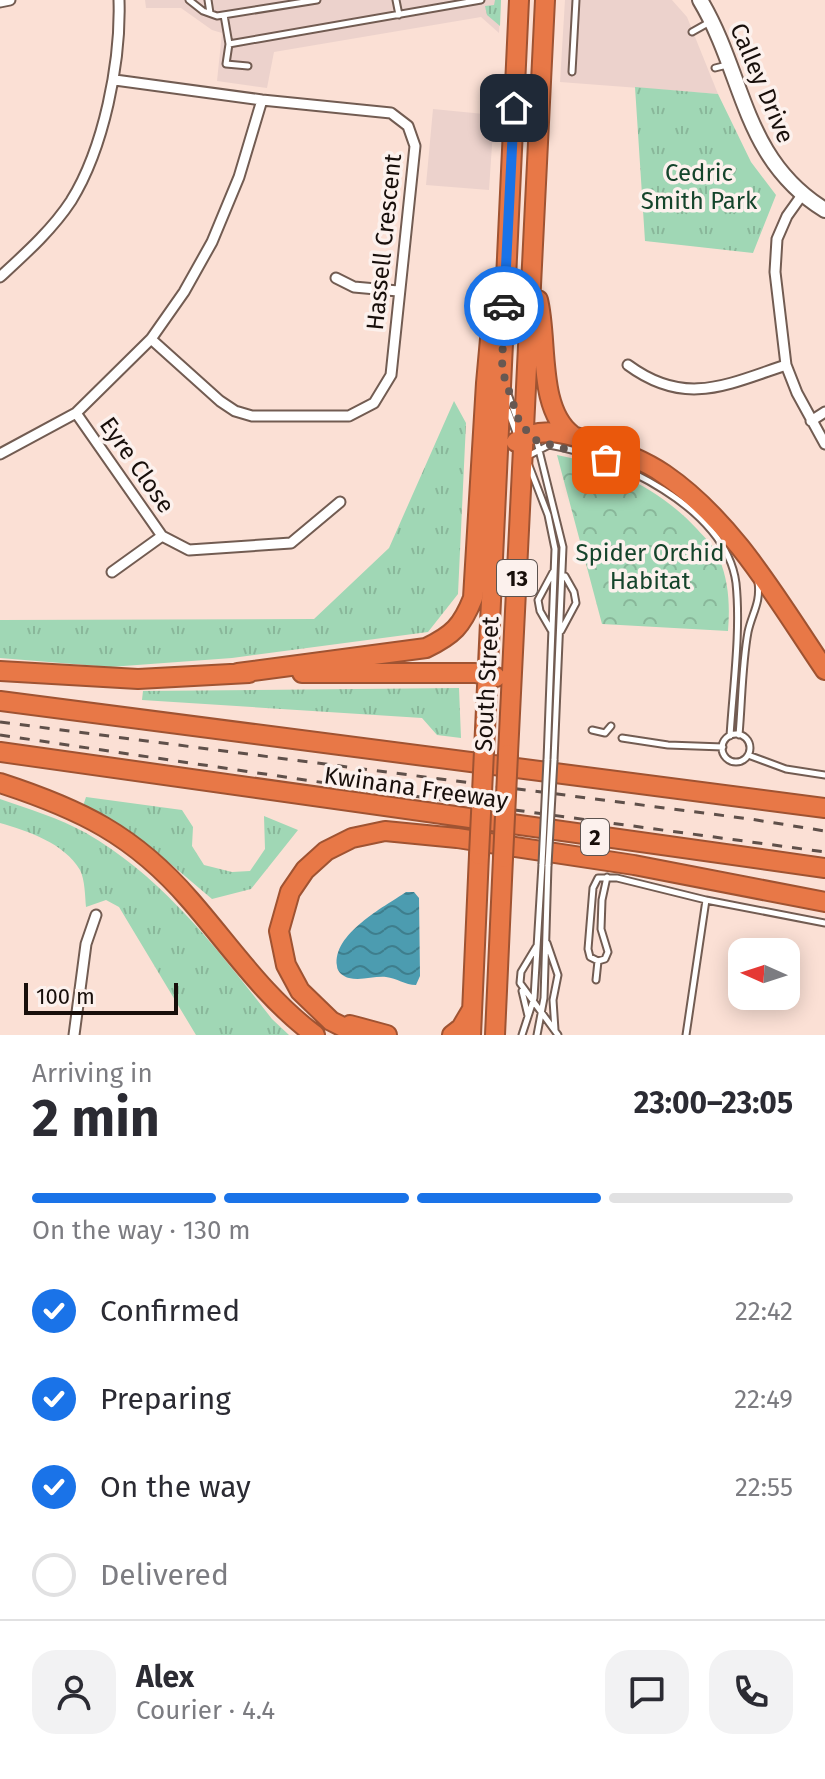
<!DOCTYPE html>
<meta charset="utf-8">
<style>
:root{--surface:#fff;--page:#f2f2f3;--text:#2b2b33;--muted:#7c7c81;--line:#e1e1e2;--accent:#1a73e8}
body{margin:0;font-family:"Fira Sans",sans-serif;background:var(--page);color:var(--text);height:100vh;display:flex;flex-direction:column;font-size:30px;white-space:nowrap}
*{box-sizing:border-box;margin:0}
p{font-size:26px;color:var(--muted)}
.icon{flex:none;width:44px;height:44px;fill:none;stroke:currentColor;stroke-width:2;stroke-linecap:round;stroke-linejoin:round}
.map{position:relative;height:1035px;overflow:hidden}
.drawer{display:flex;flex-direction:column;background:var(--surface);flex:1}
.drawer>*{flex:none}
.needle{width:52px;rotate:273deg}
.fabs{position:absolute;left:728px;top:938px;display:grid;gap:16px}
.fabs a{display:grid;place-items:center;width:72px;height:72px;border-radius:16px;background:var(--surface);box-shadow:0 4px 20px #0003;font-size:40px}
.scale{position:absolute;left:24px;bottom:20px;width:154px;box-sizing:border-box;padding-left:8px;border:4px solid #180f0b;border-top:0;font-size:22px;line-height:28px;white-space:nowrap;color:#180f0b;-webkit-text-stroke:6px #fcf1ed;paint-order:stroke}
.pin{position:absolute;display:grid;place-items:center;width:68px;height:68px;color:#fff;margin:-34px;border-radius:16px;box-shadow:0 4px 12px #0006}
.courier{position:absolute;display:grid;place-items:center;width:80px;height:80px;margin:-40px;border:6px solid #1a73e8;border-radius:50%;background:#fff;color:#222;box-shadow:0 2px 10px #0007}
.headline em{font-style:normal;font-weight:700}
.headline div{display:flex;flex-direction:column-reverse}
.headline{display:flex;align-items:center;justify-content:space-between;height:136px;padding:0 32px}
h1{font-size:52px;font-weight:700;line-height:60px}
.bar{display:grid;grid-template-columns:repeat(4,1fr);gap:12px 8px;align-content:center;height:96px;padding:0 32px}
.bar i{height:10px;border-radius:6px;background:var(--line)}
.bar .active{background:var(--accent)}
.bar p{grid-column:span 4}
.line{display:flex;align-items:center;gap:20px;padding:0 32px;border-top:2px solid var(--line)}
.line div{flex:1}
.round{display:grid;place-items:center;flex:none;width:84px;height:84px;border-radius:24px;background:var(--page)}
ol{padding:0 32px;list-style:none}
li{display:flex;align-items:center;gap:24px;height:88px}
li p{margin-inline-start:auto}
li .icon{padding:8px;border-radius:50%;background:var(--accent);color:#fff;stroke-width:4}
li:last-child{color:var(--muted)}
li i{width:44px;height:44px;border:4px solid var(--line);border-radius:50%}
.map>svg:first-child{display:block}
.commercial{fill:#ecd2cc}
.grass{fill:url(#grass-tufts)}
.forest{fill:url(#forest-crowns)}
.water{fill:url(#water-waves)}
.lines{fill:none;stroke-linecap:round;stroke-linejoin:round}
.lane-casing{stroke:#725c52;stroke-width:9}
.street-casing{stroke:#725c52;stroke-width:13}
.secondary-casing{stroke:#725c52;stroke-width:18}
.highway-casing{stroke:#9f5332;stroke-width:22}
.lane{stroke:#fff;stroke-width:5}
.street{stroke:#fff;stroke-width:9}
.secondary{stroke:#fff;stroke-width:14}
.highway{stroke:#e87847;stroke-width:18}
.rail{stroke:#5f504a;stroke-width:3;stroke-dasharray:10 10;stroke-linecap:butt}
.lane-bridge-casing{stroke:#725c52;stroke-width:9;stroke-linecap:butt}
.highway-bridge-casing{stroke:#9f5332;stroke-width:22;stroke-linecap:butt}
.lane-bridge{stroke:#fff;stroke-width:5}
.highway-bridge{stroke:#e87847;stroke-width:18}
.done{stroke:#675852;stroke-width:8;stroke-dasharray:0 14.4}
.route{stroke:#1a73e8;stroke-width:10}
.labels{text-anchor:middle;stroke-width:7;stroke-linejoin:round;paint-order:stroke}
.shield{fill:#fcf1ed;stroke:#5c534f;stroke-width:2}
.shield-label{font-size:22px;font-weight:bold;fill:#180f0b}
.street-label{font-size:24px;fill:#180f0b;stroke:#fcf1ed}
.park-label{font-size:24px;fill:#14442b;stroke:#fcf1ed}
</style>
<div class="map">
<svg width="825" height="1035" viewBox="0 0 825 1035">
<defs>
<pattern id="grass-tufts" width="24" height="20" patternUnits="userSpaceOnUse" patternTransform="scale(2)"><rect width="24" height="20" fill="#a0d7b5"/><path d="M3 7l-1-3M5 7V3M7 7l1-3M15 17l-1-3M17 17v-4M19 17l1-3" fill="none" stroke="#89b79a"/></pattern>
<pattern id="forest-crowns" width="20" height="18" patternUnits="userSpaceOnUse" patternTransform="scale(2)"><rect width="20" height="18" fill="#a0d7b5"/><path d="M2 6a3 3 0 1 1 6 0M12 15a3 3 0 1 1 6 0" fill="none" stroke="#89b79a"/></pattern>
<pattern id="water-waves" width="16" height="10" patternUnits="userSpaceOnUse" patternTransform="scale(2)"><rect width="16" height="10" fill="#4c9cb0"/><path d="M0 5q4-4 8 0t8 0" fill="none" stroke="#3e7e8d"/></pattern>
</defs>
<rect width="100%" height="100%" fill="#fbe0d5"/>
<!-- commercial -->
<path class="commercial" d="M145 0H501L499 33 481 17 274 52 267 88 217 81 222 33 212 30 181 8H146Z
M565 0H672L687 17 718 94 560 82Z
M433 109 494 115 489 190 426 185Z"/>
<!-- grass -->
<path class="grass" d="M495 0H501L500 26 487 15 485 6 494 5Z
M635 87 718 94 751 162 776 195 753 253 645 241Z
M454 401 466 423 458 594 428 632 232 658 110 667 0 658V620L314 619 389 548Z
M459 688 461 738 437 735 422 718 142 700 143 691Z
M86 797 182 810 193 827 192 846 204 865 232 872 250 871 265 849 264 816 298 830 251 889 212 899 153 849 83 806Z
M0 799C29 809 59 818 86 833 163 877 218 950 272 1019L289 1035H196L119 907 106 900 86 907C85 896 85 880 80 870 64 843 28 831 0 823Z"/>
<!-- forest -->
<path class="forest" d="M557 455C610 465 660 489 697 529 705 538 715 547 719 558 729 582 730 606 728 631L602 624Z"/>
<!-- water -->
<path class="water" d="M406 892H414L419 898 420 976 416 985C405 985 397 978 386 977 374 976 361 981 349 978 344 977 337 972 337 966 332 934 384 907 406 892Z"/>
<g class="lines">
<!-- lane casing -->
<g class="lane-casing">
<path id="lane" d="M189 0 203 11 217 16 317 0
M208 0 210 13
M396 0 399 15
M224 15 229 44 226 64 248 66
M692 32 708 23
M229 44 481 0
M715 68 727 65
M572 72 576 0
M508 394 517 419
M508 411 517 435
M536 438 563 547 554 760
M528 456 549 445C614 456 726 507 736 583 741 631 733 687 730 736
M528 463 548 515 555 549 547 760
M551 630 540 611 538 600 553 572
M561 631 576 603 574 592 565 576
M592 730 605 733 611 726
M722 748a14 14 0 1 1 28 0a14 14 0 1 1-28 0Z
M739 735C742 701 742 665 748 632 752 613 761 603 758 582
M622 738 668 745 723 747
M748 755 786 769 825 775
M706 900 825 923
M547 943 558 975 553 1000 555 1030
M536 947 521 972 520 983 558 1035
M598 961 590 957 588 949 593 888 598 878H617L706 900 686 1035
M598 961 605 959 608 952 601 929 602 900 607 877
M596 980 598 961
M522 991 528 1016
M522 1035 534 998 542 864
M537 1035 544 998 548 865"/>
</g>
<!-- street casing -->
<g class="street-casing">
<path id="street" d="M0 2 10 0
M115 80 262 100 391 113 408 126 415 146 391 375 374 403 349 416H252L235 411 220 401 151 339
M802 195 787 216 777 239 775 272 786 365 797 393 825 444
M0 277C25 254 52 230 71 201 104 148 121 62 119 0
M336 278 354 287 398 291
M628 365C685 407 726 385 786 365
M76 413 162 536 189 550 291 543 340 502
M811 421 825 412
M0 454 76 413 151 339 184 292 212 242 239 177 262 100
M112 572 162 536
M74 1035 86 944 96 915"/>
</g>
<!-- secondary casing -->
<g class="secondary-casing">
<path id="secondary" d="M700 0C745 75 742 159 825 210"/>
</g>
<!-- highway casing -->
<g class="highway-casing">
<path id="highway" d="M538 300C548 339 537 409 572 435
M516 442C538 427 562 432 586 440 612 448 641 458 664 474 734 522 778 601 825 670
M0 671 138 679 249 673
M238 673 426 648C453 635 462 626 473 598L486 383 494 295
M302 673H475L496 677
M0 701 825 808
M484 751 519 0
M0 752 825 868
M508 754 545 0
M0 783C80 809 134 835 190 900 231 947 265 998 315 1035
M350 1025 387 1035
M359 1035 331 1021 300 991 286 965 279 931 290 892 305 870 326 851 352 838 385 831 457 838 634 865 825 902
M452 1035 461 1028 471 1011
M471 1035 479 855
M495 1035 503 858"/>
</g>
<!-- lane -->
<use href="#lane" class="lane"/>
<!-- street -->
<use href="#street" class="street"/>
<!-- secondary -->
<use href="#secondary" class="secondary"/>
<!-- highway -->
<use href="#highway" class="highway"/>
<!-- rail -->
<path class="rail" d="M0 722 750 819 825 831
M0 735 448 801 825 852"/>
<!-- lane-bridge casing -->
<g class="lane-bridge-casing">
<path id="lane-bridge" d="M542 864 547 760
M548 865 554 760"/>
</g>
<!-- highway-bridge casing -->
<g class="highway-bridge-casing">
<path id="highway-bridge" d="M479 855 484 751
M503 858 508 754"/>
</g>
<!-- lane-bridge -->
<use href="#lane-bridge" class="lane-bridge"/>
<!-- highway-bridge -->
<use href="#highway-bridge" class="highway-bridge"/>
</g>
<g class="lines">
<!-- done -->
<path class="done" d="M504 306 502 370 520 424 537 441 606 460"/>
<!-- route -->
<path class="route" d="M504 306 514 108"/>
</g>
<g class="labels">
<!-- shield labels -->
<g class="shield">
<rect x="497" y="560" width="40" height="36" rx="6"/>
<rect x="581" y="819" width="28" height="36" rx="6"/>
</g>
<g class="shield-label">
<text x="517" y="586">13</text>
<text x="595" y="845">2</text>
</g>
<!-- street labels -->
<g class="street-label">
<text transform="translate(762 83) rotate(67)" y="8">Calley Drive</text>
<text transform="translate(384 242) rotate(-84)" y="8">Hassell Crescent</text>
<text transform="translate(137 465) rotate(55)" y="8">Eyre Close</text>
<text transform="translate(487 684) rotate(-87)" y="8">South Street</text>
<text transform="translate(416 788) rotate(8)" y="8">Kwinana Freeway</text>
</g>
<!-- park labels -->
<g class="park-label">
<text x="699" y="181">Cedric<tspan x="699" dy="28">Smith Park</tspan></text>
<text x="650" y="561">Spider Orchid<tspan x="650" dy="28">Habitat</tspan></text>
</g>
</g>
</svg>
<div class="fabs">
<a><svg class="needle" viewBox="-14 -14 28 28"><path d="M0-13l5 13h-10z" fill="#e53935"/><path d="M0 13l5-13h-10z" fill="#7c7c81"/></svg></a>
</div>
<div class="scale">100 m</div>
<div class="pin" style="left:606px;top:460px;background:#ea580c"><svg class="icon" aria-label="bag" viewBox="0 0 24 24"><path d="M5 8h14l-1 12H6zM9 8a3 3 0 0 1 6 0"/></svg></div>
<div class="pin" style="left:514px;top:108px;background:#1f2937"><svg class="icon" aria-label="home" viewBox="0 0 24 24"><path d="M3 11l9-7 9 7M6 9v11h12V9"/></svg></div>
<div class="courier" style="left:504px;top:306px"><svg class="icon" aria-label="car" viewBox="0 0 24 24"><path d="M5 17H2v-5l4-1 3-4h7l3 4 3 1v5h-3M9 17h6M6 11h13"/><circle cx="7" cy="17" r="2"/><circle cx="17" cy="17" r="2"/></svg></div>
</div>
<section class="drawer">
<div class="headline"><div><h1>2 min</h1><p>Arriving in</p></div><em>23:00–23:05</em></div>
<div class="bar"><i class="active"></i><i class="active"></i><i class="active"></i><i></i><p>On the way · 130 m</p></div>
<ol>
<li><svg class="icon" aria-label="check" viewBox="0 0 24 24"><path d="M5 12l5 5 9-10"/></svg>Confirmed<p>22:42</p></li>
<li><svg class="icon" aria-label="check" viewBox="0 0 24 24"><path d="M5 12l5 5 9-10"/></svg>Preparing<p>22:49</p></li>
<li><svg class="icon" aria-label="check" viewBox="0 0 24 24"><path d="M5 12l5 5 9-10"/></svg>On the way<p>22:55</p></li>
<li><i></i>Delivered</li>
</ol>
<div class="line" style="height:144px"><a class="round"><svg class="icon" aria-label="person" viewBox="0 0 24 24"><circle cx="12" cy="8" r="4"/><path d="M4 21q1-7 8-7t8 7"/></svg></a><div><b>Alex</b><p>Courier · 4.4</p></div><a class="round"><svg class="icon" aria-label="chat" viewBox="0 0 24 24"><path d="M4 5h16v11H9l-5 4z"/></svg></a><a class="round"><svg class="icon" aria-label="phone" viewBox="0 0 24 24"><path d="M5 4h4l2 5-3 2q2 4 5 5l2-3 5 2v4C11 20 4 13 5 4z"/></svg></a></div>
</section>
